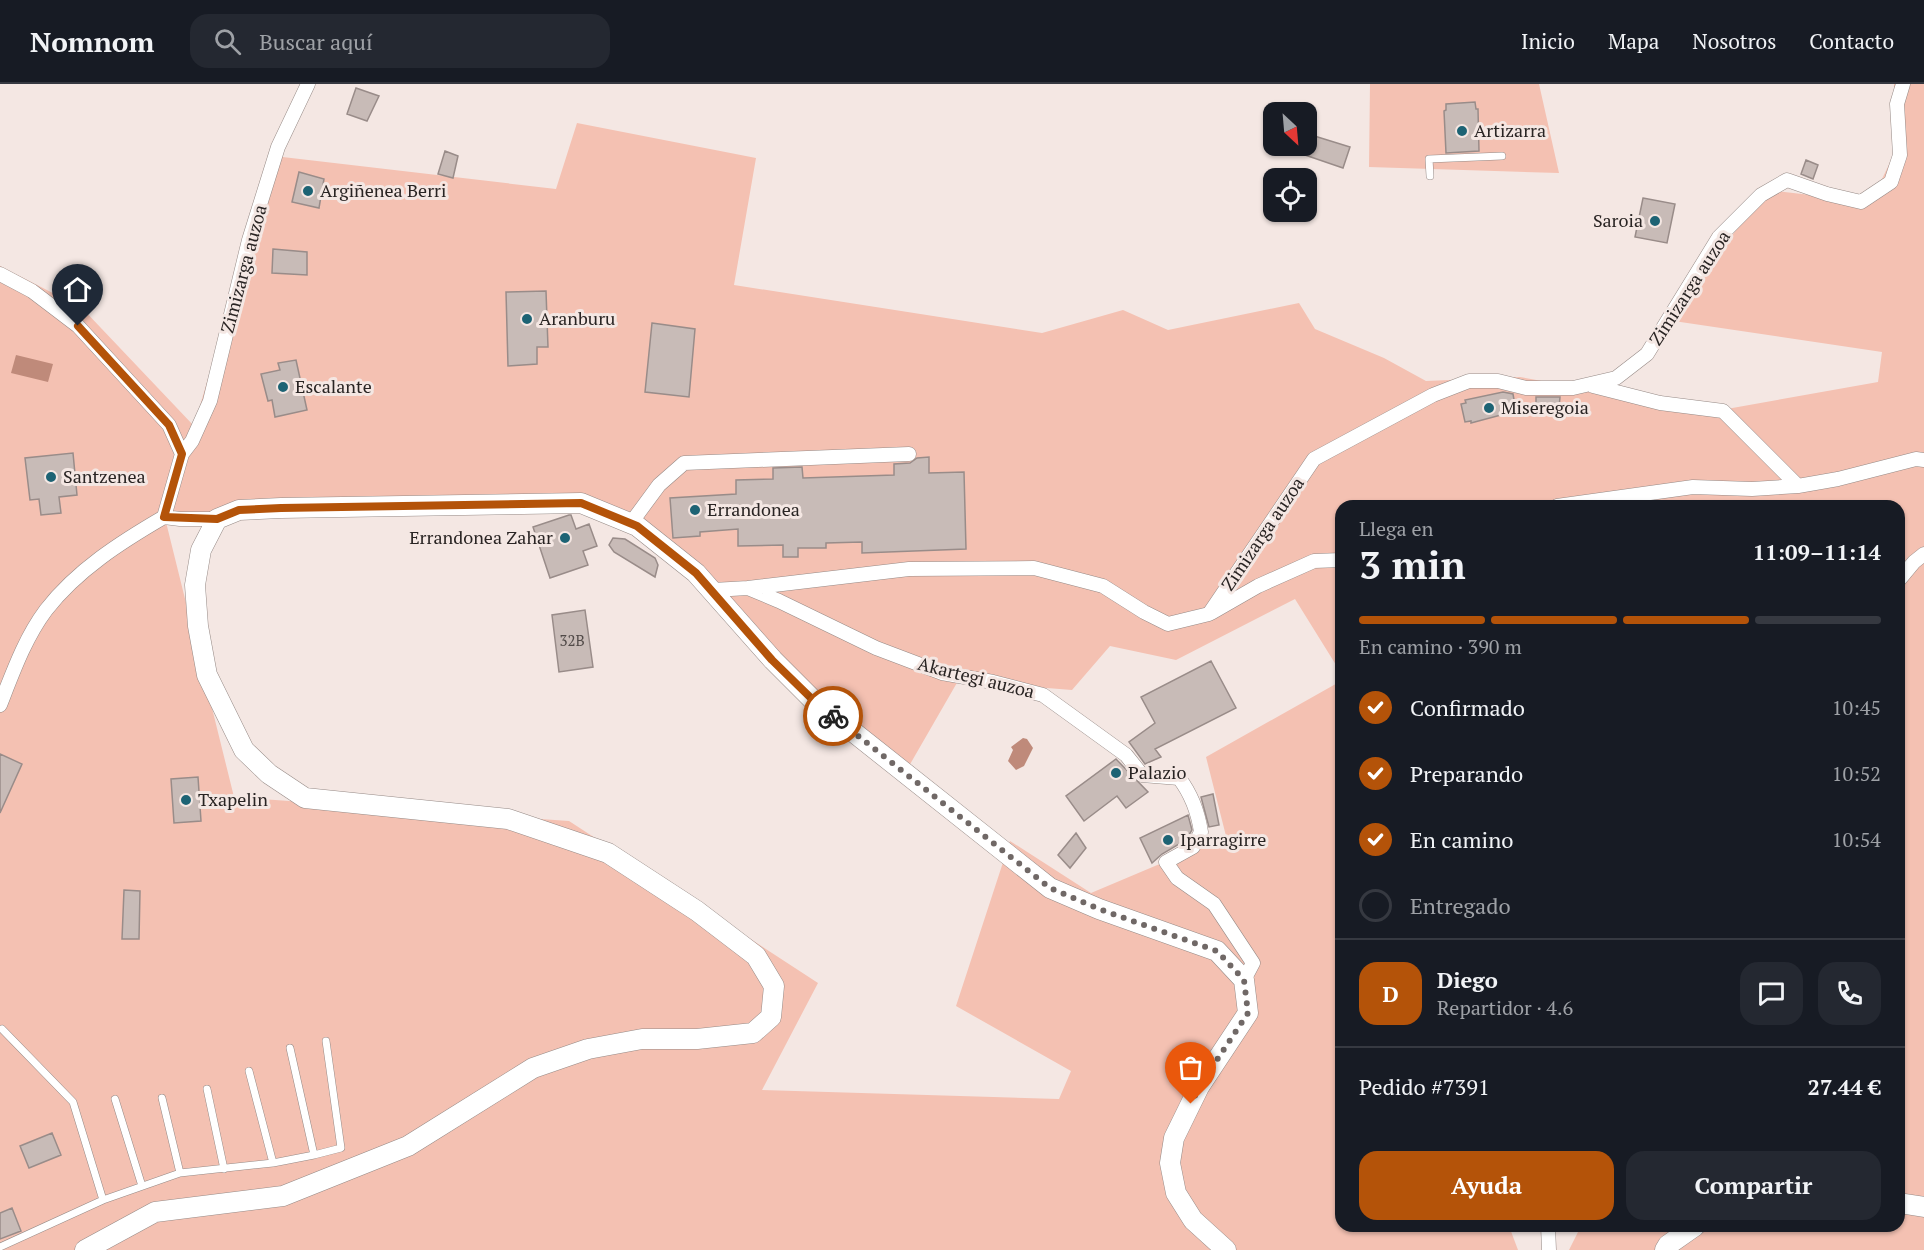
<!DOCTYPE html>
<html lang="es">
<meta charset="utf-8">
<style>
:root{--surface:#171b24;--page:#242831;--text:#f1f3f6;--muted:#9ea1a6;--line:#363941;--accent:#b45309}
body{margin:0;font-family:"PT Serif",serif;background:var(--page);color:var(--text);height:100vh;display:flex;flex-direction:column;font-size:22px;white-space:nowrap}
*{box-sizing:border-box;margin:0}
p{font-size:20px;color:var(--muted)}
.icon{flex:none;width:33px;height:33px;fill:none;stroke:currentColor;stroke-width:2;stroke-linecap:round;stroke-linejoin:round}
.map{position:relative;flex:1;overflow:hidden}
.drawer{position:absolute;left:1335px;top:416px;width:570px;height:732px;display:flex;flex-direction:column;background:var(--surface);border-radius:18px;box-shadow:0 2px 4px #0004}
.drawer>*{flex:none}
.needle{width:39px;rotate:154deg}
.tools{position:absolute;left:1263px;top:18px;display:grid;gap:12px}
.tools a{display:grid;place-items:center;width:54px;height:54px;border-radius:12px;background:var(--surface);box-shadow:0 2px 4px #0004;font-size:30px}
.pin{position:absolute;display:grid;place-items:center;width:51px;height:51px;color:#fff;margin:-62px -26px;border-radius:50% 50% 50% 0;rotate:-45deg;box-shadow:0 0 6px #0007}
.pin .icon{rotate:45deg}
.courier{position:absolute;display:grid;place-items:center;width:60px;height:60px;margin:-30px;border:4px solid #b45309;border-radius:50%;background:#fff;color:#222;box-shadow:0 2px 8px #0007}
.headline em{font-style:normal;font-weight:700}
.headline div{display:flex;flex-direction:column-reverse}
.headline{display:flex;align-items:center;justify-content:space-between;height:102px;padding:0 24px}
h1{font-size:39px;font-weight:700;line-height:45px}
.bar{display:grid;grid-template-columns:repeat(4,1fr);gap:9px 6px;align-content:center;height:72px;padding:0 24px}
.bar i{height:8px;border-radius:4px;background:var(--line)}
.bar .current{background:var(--accent)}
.bar p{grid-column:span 4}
.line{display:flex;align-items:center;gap:15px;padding:0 24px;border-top:2px solid var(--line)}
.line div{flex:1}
.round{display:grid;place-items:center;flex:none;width:63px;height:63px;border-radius:18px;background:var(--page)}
ol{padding:0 24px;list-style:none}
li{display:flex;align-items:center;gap:18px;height:66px}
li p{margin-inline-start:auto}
li .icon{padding:6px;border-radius:50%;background:var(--accent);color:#fff;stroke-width:4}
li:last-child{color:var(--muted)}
li i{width:33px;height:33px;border:3px solid var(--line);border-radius:50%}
.primary-button{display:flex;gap:12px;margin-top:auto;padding:12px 24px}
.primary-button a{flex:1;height:69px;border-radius:18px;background:var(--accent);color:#fff;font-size:24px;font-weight:700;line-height:69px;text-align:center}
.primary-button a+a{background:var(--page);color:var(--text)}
header{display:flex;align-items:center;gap:36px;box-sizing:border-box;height:84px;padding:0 30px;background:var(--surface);border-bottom:2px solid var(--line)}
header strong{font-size:28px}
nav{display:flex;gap:33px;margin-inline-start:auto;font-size:21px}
.search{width:420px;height:54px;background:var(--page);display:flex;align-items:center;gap:15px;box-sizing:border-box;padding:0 21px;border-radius:18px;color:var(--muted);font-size:22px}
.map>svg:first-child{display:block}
.green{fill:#f4c1b2}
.water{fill:#bf8a7a}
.building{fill:#c8bbb7;stroke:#998c89;stroke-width:1.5}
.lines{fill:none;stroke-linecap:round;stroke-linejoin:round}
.lane-casing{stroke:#968a86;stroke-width:8}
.street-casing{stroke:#968a86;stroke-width:15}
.secondary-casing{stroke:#968a86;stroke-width:21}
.lane{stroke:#fff;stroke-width:7}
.street{stroke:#fff;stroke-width:14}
.secondary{stroke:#fff;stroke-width:20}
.done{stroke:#706866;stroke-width:6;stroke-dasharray:0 10.8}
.route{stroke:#b45309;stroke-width:8}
.poi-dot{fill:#1d6374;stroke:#f4e7e3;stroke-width:2}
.labels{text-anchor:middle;stroke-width:6;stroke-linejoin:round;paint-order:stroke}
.number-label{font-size:15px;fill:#514a48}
.poi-label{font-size:18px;fill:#292423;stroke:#f4e7e3;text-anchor:start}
.street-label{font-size:18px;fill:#292423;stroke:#f4e7e3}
</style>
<header>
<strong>Nomnom</strong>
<div class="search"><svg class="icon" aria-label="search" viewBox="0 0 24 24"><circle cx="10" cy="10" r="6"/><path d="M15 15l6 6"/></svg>Buscar aquí</div>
<nav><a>Inicio</a><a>Mapa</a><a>Nosotros</a><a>Contacto</a></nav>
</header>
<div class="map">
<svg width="1924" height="1166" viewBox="0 0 1924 1166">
<rect width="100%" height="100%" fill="#f4e7e3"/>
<!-- green -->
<path class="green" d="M1370 0H1539L1559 89 1369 83Z
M1894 0H1924V1166H1569L1581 1142H1899V422H1341V589L1295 515 1176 576 1110 562 1072 606 958 597 905 689 615 426 165 434 234 713 569 737 818 899 762 1006 1059 1015 1071 987 956 922 1010 757 1091 809 1226 752 1206 673 1341 597V1142H1509L1518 1166H0V182L82 224 194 342 274 72 556 105 577 39 756 74 734 201 1042 249 1123 226 1168 246 1299 219 1315 245 1384 274 1426 297 1520 293 1710 328 1878 298 1882 268 1667 236 1767 106 1871 118 1894 70Z"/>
<!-- water -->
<path class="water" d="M16 271 53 280 48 298 11 289Z
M1023 654 1027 655 1033 664 1024 682 1016 686 1008 677 1013 666 1011 663Z"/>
<!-- building -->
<path class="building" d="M356 4 379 12 367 37 347 30Z
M1475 18 1476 25H1478L1479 67 1446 69 1444 27 1446 26V20Z
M1308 50 1350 63 1343 84 1302 70 1304 62H1306Z
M445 67 458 72 453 94 438 90Z
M1806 76 1818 81 1813 95 1801 90Z
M299 88 324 95 319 124 292 118Z
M1643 114 1675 120 1667 159 1635 153Z
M273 165 307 168V191L272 189Z
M546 207 548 263H537V280L508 282 506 208Z
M652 239 695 245 689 313 645 308Z
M296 276 307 326 275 333 272 316 268 317 261 290 280 286 278 279Z
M1503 308 1513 310 1516 327 1471 339V337L1465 338 1461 320 1466 319 1465 316Z
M1536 313H1560L1559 324 1536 323Z
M73 369 77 411 59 413 61 429 41 431 39 415 30 416 25 374Z
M929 373V389L964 388 966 465 862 469V458L826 459V464H798V473H783V461L738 462V445L700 448V452L673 454 670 414 736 410V396L773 395V384L802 383 803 394 894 391V380L910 379 917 374Z
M569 431H571L576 445 589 440 597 462 583 467 588 481 550 494 533 443Z
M613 454 625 455 655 474 658 481 655 493 614 468 609 461Z
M585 526 593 583 559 588 552 531Z
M1211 577 1236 624 1155 665 1161 673 1145 680 1129 658 1155 639 1141 613Z
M0 670 22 680 0 729Z
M1116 675 1148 708 1126 724 1117 712 1084 737 1066 712Z
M198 693 201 737 174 739 171 695Z
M1213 710 1219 741 1209 743 1201 713Z
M1188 731 1192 746 1186 756 1162 770 1152 779 1140 754Z
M1076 749 1086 764 1070 784 1058 771Z
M124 806 140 807 139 855H122Z
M52 1049 61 1071 29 1084 20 1062Z
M12 1124 21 1147 0 1155V1129Z"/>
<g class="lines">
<!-- lane casing -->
<g class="lane-casing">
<path id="lane" d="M1430 92 1429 75 1502 72
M207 1005 224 1085
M162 1014 180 1089
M115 1015 142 1102
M314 1071 341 1064 326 957
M273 1079 314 1071 290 964
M103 1116 180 1089 273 1079 249 987
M0 1163 103 1116 73 1018 2 945"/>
</g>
<!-- street casing -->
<g class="street-casing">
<path id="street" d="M0 190 32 207 78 242 169 341 182 370
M1593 302 1660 319 1723 327 1798 402
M1557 422 1693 403 1752 405 1798 402 1838 395 1916 375 1924 376
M217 435H180L164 433 182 370 192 357 210 317 249 156 278 63 308 0
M631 439 659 401 684 379 909 370
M1899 496 1914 478 1924 470
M748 504 909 485 1034 484 1103 502 1144 528 1168 540 1209 530 1314 375 1433 311 1469 297H1498L1526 304H1573L1616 294 1647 270 1719 153 1761 111 1787 96 1827 110 1861 118 1891 98 1900 71 1897 20 1903 0
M713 506 748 504 779 517 876 564 942 589 993 598 1043 611 1126 671 1142 691 1179 694C1192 711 1198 728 1201 748L1193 763 1166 778 1177 794 1214 820 1253 879 1244 896
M1211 529 1258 502 1314 477 1341 476
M0 621C13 588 25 554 46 526 77 486 121 458 164 433
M1548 1142 1549 1166"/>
</g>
<!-- secondary casing -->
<g class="secondary-casing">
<path id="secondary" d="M1899 1119 1924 1123
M85 1166 155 1128 283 1112 408 1062 533 984 588 965 642 955H697L753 949 771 933 774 902 756 872 697 827 608 769 508 735 305 714 269 690 244 666 207 591 198 542 195 501 201 466 217 435 239 426 281 424 581 419 637 442 696 489 773 576 813 616 1050 804 1099 825 1217 867 1244 896 1248 929 1199 1003 1174 1054 1170 1079 1176 1109 1193 1136 1226 1166
M1665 1166 1668 1161 1695 1142"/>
</g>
<!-- lane -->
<use href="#lane" class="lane"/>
<!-- street -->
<use href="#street" class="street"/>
<!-- secondary -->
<use href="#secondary" class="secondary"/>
</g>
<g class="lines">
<!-- done -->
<path class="done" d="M833 632 1050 804 1099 825 1217 867 1244 896 1248 929 1199 1003 1191 1020"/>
<!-- route -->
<path class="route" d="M78 242 169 341 182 370 164 433 217 435 239 426 281 424 581 419 637 442 696 489 772 576 813 616 833 632"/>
</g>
<!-- markers -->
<g class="poi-dot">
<circle cx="1462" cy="47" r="6"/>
<circle cx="308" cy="107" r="6"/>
<circle cx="1655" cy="137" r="6"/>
<circle cx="527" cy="235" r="6"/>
<circle cx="283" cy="303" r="6"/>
<circle cx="1489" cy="324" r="6"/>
<circle cx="51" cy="393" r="6"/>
<circle cx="695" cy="426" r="6"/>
<circle cx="565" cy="454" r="6"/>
<circle cx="1116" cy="689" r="6"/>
<circle cx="186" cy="716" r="6"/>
<circle cx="1168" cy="756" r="6"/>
</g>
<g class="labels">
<!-- number labels -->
<g class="number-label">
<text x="572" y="562">32B</text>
</g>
<!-- poi labels -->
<g class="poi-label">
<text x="1474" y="53">Artizarra</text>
<text x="320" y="113">Argiñenea Berri</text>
<text x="1643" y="143" text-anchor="end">Saroia</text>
<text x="539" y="241">Aranburu</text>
<text x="295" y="309">Escalante</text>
<text x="1501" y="330">Miseregoia</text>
<text x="63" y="399">Santzenea</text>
<text x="707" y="432">Errandonea</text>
<text x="553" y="460" text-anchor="end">Errandonea Zahar</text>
<text x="1128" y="695">Palazio</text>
<text x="198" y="722">Txapelin</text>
<text x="1180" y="762">Iparragirre</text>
</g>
<!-- street labels -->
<g class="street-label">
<text transform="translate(244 185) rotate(-75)" y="6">Zimizarga auzoa</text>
<text transform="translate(1690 204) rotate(-57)" y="6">Zimizarga auzoa</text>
<text transform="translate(1263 450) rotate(-56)" y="6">Zimizarga auzoa</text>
<text transform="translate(976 594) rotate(14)" y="6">Akartegi auzoa</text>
</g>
</g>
</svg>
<div class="tools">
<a><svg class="needle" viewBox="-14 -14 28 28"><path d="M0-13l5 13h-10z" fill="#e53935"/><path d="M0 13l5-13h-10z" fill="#9ea1a6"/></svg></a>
<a><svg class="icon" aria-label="locate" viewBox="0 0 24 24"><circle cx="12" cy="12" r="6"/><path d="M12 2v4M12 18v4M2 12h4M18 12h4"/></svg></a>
</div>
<div class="pin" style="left:1191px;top:1020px;background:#ea580c"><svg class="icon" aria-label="bag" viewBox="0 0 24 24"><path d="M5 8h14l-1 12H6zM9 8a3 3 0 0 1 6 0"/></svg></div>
<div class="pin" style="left:78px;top:242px;background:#1f2937"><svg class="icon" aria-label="home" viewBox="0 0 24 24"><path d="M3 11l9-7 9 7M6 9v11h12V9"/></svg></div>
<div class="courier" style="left:833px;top:632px"><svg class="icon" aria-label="bike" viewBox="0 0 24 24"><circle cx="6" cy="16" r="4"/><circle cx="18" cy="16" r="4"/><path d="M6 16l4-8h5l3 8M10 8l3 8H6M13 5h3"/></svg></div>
<section class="drawer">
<div class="headline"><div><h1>3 min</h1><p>Llega en</p></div><em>11:09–11:14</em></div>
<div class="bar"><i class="current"></i><i class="current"></i><i class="current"></i><i></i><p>En camino · 390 m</p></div>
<ol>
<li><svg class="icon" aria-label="check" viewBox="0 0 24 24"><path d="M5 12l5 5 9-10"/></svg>Confirmado<p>10:45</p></li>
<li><svg class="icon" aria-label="check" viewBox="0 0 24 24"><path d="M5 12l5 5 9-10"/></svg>Preparando<p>10:52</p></li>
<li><svg class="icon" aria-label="check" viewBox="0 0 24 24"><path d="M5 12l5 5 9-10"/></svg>En camino<p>10:54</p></li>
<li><i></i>Entregado</li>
</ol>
<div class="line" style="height:108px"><b class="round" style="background:var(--accent);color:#fff">D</b><div><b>Diego</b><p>Repartidor · 4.6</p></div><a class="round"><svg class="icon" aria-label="chat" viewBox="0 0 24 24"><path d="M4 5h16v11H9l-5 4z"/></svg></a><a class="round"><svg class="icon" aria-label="phone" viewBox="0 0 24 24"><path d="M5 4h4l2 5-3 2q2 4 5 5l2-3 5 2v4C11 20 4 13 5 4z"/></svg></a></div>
<div class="line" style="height:78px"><div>Pedido #7391</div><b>27.44 €</b></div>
<div class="primary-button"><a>Ayuda</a><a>Compartir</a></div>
</section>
</div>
